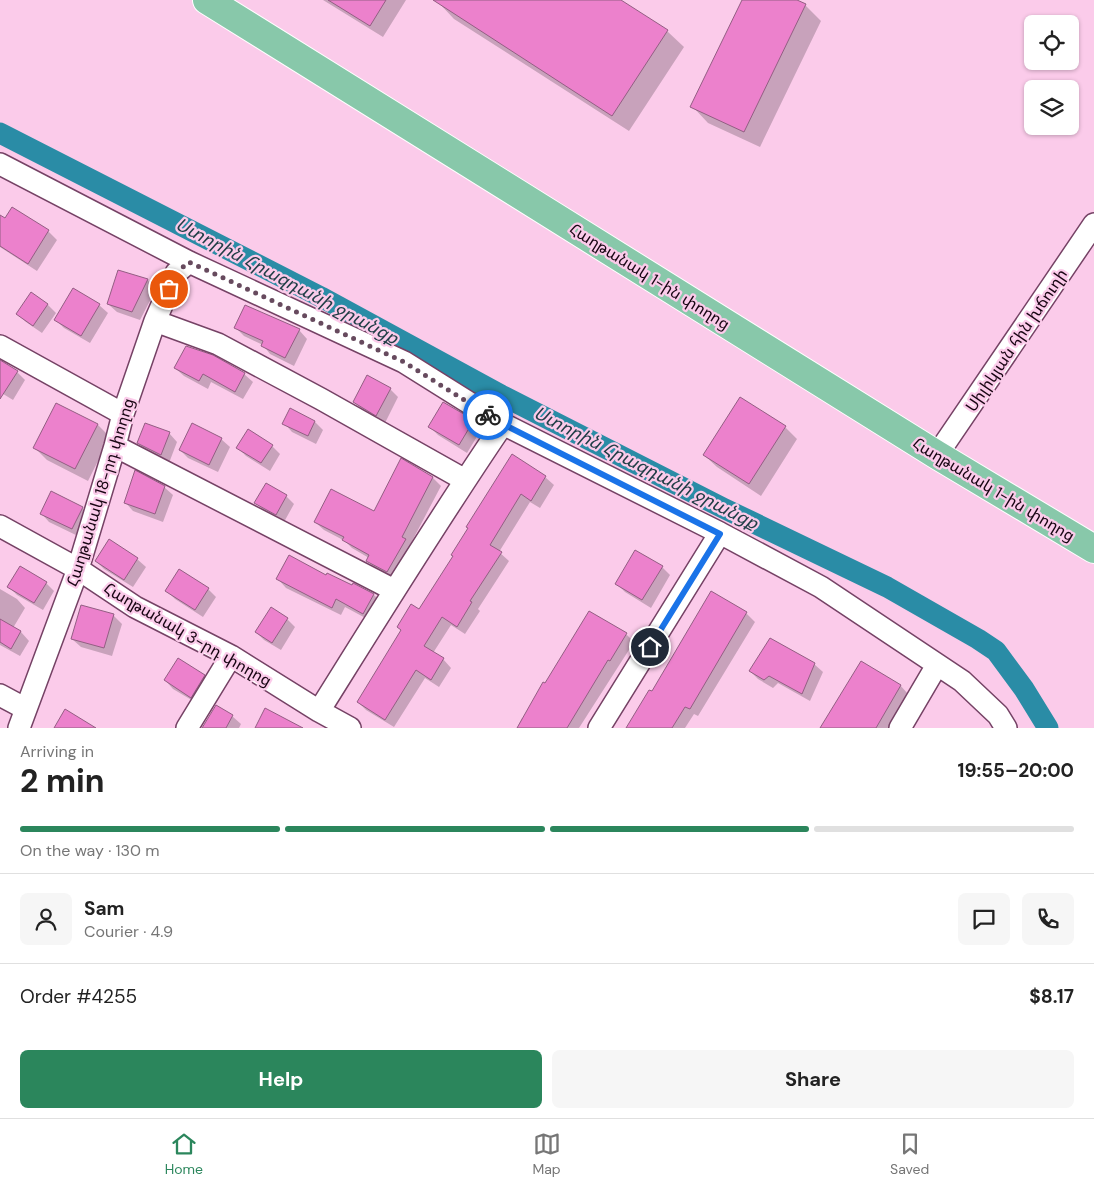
<!DOCTYPE html>
<meta charset="utf-8">
<style>
:root{--surface:#fff;--page:#f6f6f6;--text:#222;--muted:#767676;--line:#e0e0e0;--accent:#2b865c}
body{margin:0;font-family:"DM Sans","Noto Sans Armenian",sans-serif;background:var(--page);color:var(--text);height:100vh;display:flex;flex-direction:column;font-size:19px;white-space:nowrap}
*{box-sizing:border-box;margin:0}
p{font-size:16px;color:var(--muted)}
.icon{flex:none;width:28px;height:28px;fill:none;stroke:currentColor;stroke-width:2;stroke-linecap:round;stroke-linejoin:round}
.map{position:relative;height:728px;overflow:hidden}
.side{display:flex;flex-direction:column;background:var(--surface);flex:1}
.side>*{flex:none}
.controls{position:absolute;left:1024px;top:15px;display:grid;gap:10px}
.controls a{display:grid;place-items:center;width:55px;height:55px;border-radius:8px;background:var(--surface);box-shadow:0 1px 4px #0004;font-size:25px}
.pin{position:absolute;display:grid;place-items:center;width:42px;height:42px;color:#fff;margin:-21px;border:2px solid #fff;border-radius:50%;box-shadow:0 1px 5px #0007}
.courier{position:absolute;display:grid;place-items:center;width:50px;height:50px;margin:-25px;border:4px solid #1a73e8;border-radius:50%;background:#fff;color:#222;box-shadow:0 1px 6px #0007}
.headline em{font-style:normal;font-weight:700}
.headline div{display:flex;flex-direction:column-reverse}
.headline{display:flex;align-items:center;justify-content:space-between;height:85px;padding:0 20px}
h1{font-size:32px;font-weight:700;line-height:38px}
.bar{display:grid;grid-template-columns:repeat(4,1fr);gap:8px 5px;align-content:center;height:60px;padding:0 20px}
.bar i{height:6px;border-radius:4px;background:var(--line)}
.bar .active{background:var(--accent)}
.bar p{grid-column:span 4}
.line{display:flex;align-items:center;gap:12px;padding:0 20px;border-top:1px solid var(--line)}
.line div{flex:1}
.round{display:grid;place-items:center;flex:none;width:52px;height:52px;border-radius:8px;background:var(--page)}
.primary-button{display:flex;gap:10px;margin-top:auto;padding:10px 20px}
.primary-button a{flex:1;height:58px;border-radius:8px;background:var(--accent);color:#fff;font-size:20px;font-weight:700;line-height:58px;text-align:center}
.primary-button a+a{background:var(--page);color:var(--text)}
.tab-bar{display:flex;justify-content:space-around;align-items:center;height:70px;border-top:1px solid var(--line);background:var(--surface);font-size:14px;color:var(--muted)}
.tab-bar a{display:grid;justify-items:center;gap:2px}
.tab-bar .active{color:var(--accent)}
.map>svg:first-child{display:block}
.shadow{fill:#0003}
.lines{fill:none;stroke-linecap:round;stroke-linejoin:round}
.canal{stroke:#2a8ca6;stroke-width:21}
.building{fill:#ec81cc;stroke:#935e83}
.minor-casing{stroke:#754265;stroke-width:24}
.major-casing{stroke:#fff;stroke-width:30}
.minor{stroke:#fff;stroke-width:21}
.major{stroke:#88c8aa;stroke-width:28}
.done{stroke:#674a5e;stroke-width:5;stroke-dasharray:0 9}
.route{stroke:#1a73e8;stroke-width:6}
.labels{text-anchor:middle;stroke-width:4.5;stroke-linejoin:round;paint-order:stroke}
.street-label{font-size:16px;fill:#180513;stroke:#fbcbea}
.water-label{font-size:18px;font-style:italic;fill:#213e47;stroke:#fbcbea}
</style>
<div class="map">
<svg width="1094" height="728" viewBox="0 0 1094 728">
<rect width="100%" height="100%" fill="#fbcbea"/>
<!-- shadow -->
<path class="shadow" d="M323 0H406L383 37Z
M440 0H619L667 31 684 47 629 131 454 19 438 2Z
M743 0H794L805 5 821 21 760 147 708 123 692 106Z
M12 209 48 231 57 240 37 271 0 247V217L6 220Z
M119 271 148 280 156 289 140 320 117 312 108 304Z
M31 294 48 305 56 313 42 333 26 322 17 314Z
M99 305 108 313 90 343 64 328 55 319Z
M236 328 299 330 307 339 294 366 270 354 263 345 244 336Z
M0 361 17 372 25 380 13 400 0 392Z
M175 368 244 374 253 382 243 399 211 382 208 389 184 376Z
M390 389 398 397 385 423 362 410 354 402Z
M290 410 315 422 323 430 316 444 292 432 284 423Z
M473 421 481 430 467 453 438 435 430 427Z
M98 425 110 437 88 481 47 460 35 448Z
M785 427 797 439 761 496 717 467 704 455Z
M169 433 177 442 169 463 146 451 138 443Z
M221 439 230 447 218 472 188 458 180 450Z
M272 446 280 454 270 471 246 456 238 448Z
M512 456 545 477 554 485 540 508 530 502 499 552 509 561 478 609 480 611 465 634 451 625 433 653 443 659 451 668 439 687 425 678 394 727 366 710 358 702 454 556Z
M433 478 441 486 410 545 413 548 395 579 376 569 367 561 369 558 352 548 345 541 324 530 315 522 375 513Z
M164 487 173 495 163 522 133 511 125 502Z
M286 496 294 504 284 522 264 511 256 503Z
M82 508 90 516 80 537 49 522 41 513Z
M137 559 146 567 133 587 104 569 96 561Z
M662 567 670 575 651 608 625 592 617 584Z
M326 577 352 587 354 585 374 595 382 603 371 621 345 607 341 615 286 588 278 579Z
M46 583 54 591 43 610 17 595 9 587Z
M0 589 17 599 25 608 13 628 21 632 29 641 20 656 0 645Z
M208 589 216 597 203 617 175 599 167 591Z
M711 593 746 613 755 622 698 716 694 714 685 728H628L652 693Z
M113 615 122 624 112 656 81 647 72 639Z
M287 619 295 627 281 650 264 640 256 632Z
M626 634 634 642 579 728H517L522 718 523 719Z
M814 664 823 672 810 701 778 683 773 688 758 679 750 671Z
M204 676 212 684 200 705 173 689 165 680Z
M900 685 908 694 888 728H821Z
M216 707 232 716 241 724 239 728H203Z"/>
<g class="lines">
<!-- canal -->
<path class="canal" d="M0 133 321 297 501 395 723 508 887 587 978 639 996 651 1024 689 1048 728"/>
</g>
<!-- building -->
<path class="building" d="M328 0H386L370 26Z
M433 0H621L668 30 612 116Z
M742 0H797L806 4 744 132 690 107Z
M12 207 49 230 28 264 0 246V215L5 218Z
M118 270 148 279 132 312 107 304Z
M73 288 100 304 81 336 54 320Z
M31 292 48 304 33 326 16 314Z
M245 305 300 329 285 358 261 346 263 341 234 328Z
M186 346 213 355 245 373 235 392 203 374 199 381 174 368Z
M0 360 18 371 0 399Z
M367 375 391 388 376 416 353 402Z
M740 397 786 426 749 484 703 455Z
M443 402 474 420 459 445 428 427Z
M56 403 98 424 75 469 33 448Z
M290 408 315 421 308 436 282 424Z
M145 423 170 432 161 455 137 443Z
M192 423 222 438 209 465 179 450Z
M248 429 273 445 261 463 236 448Z
M512 454 546 476 531 501 521 494 490 545 502 552 470 601 472 602 457 627 442 617 424 646 444 658 431 680 416 670 385 720 357 702 401 630 397 627 411 604 419 609 453 556 451 555 468 528 466 527Z
M401 458 433 477 402 537 406 539 387 572 366 561 369 555 342 540 344 537 314 522 331 489 374 511Z
M135 470 165 486 155 514 124 503Z
M266 483 287 495 276 515 254 503Z
M51 491 83 507 72 529 40 514Z
M109 539 138 558 124 580 95 561Z
M635 550 663 566 642 600 615 584Z
M289 555 326 575 327 573 352 585 353 583 374 594 363 614 336 599 332 608 276 579Z
M20 566 47 582 34 603 7 587Z
M179 569 209 588 195 610 165 591Z
M711 591 747 612 690 709 685 707 672 728H626L649 690 652 691Z
M81 605 114 614 104 648 71 639Z
M271 607 288 618 272 643 255 632Z
M589 611 627 633 610 661 608 660 567 728H517L543 682 545 683Z
M0 619 21 631 11 649 0 642Z
M770 638 815 663 802 694 769 676 764 680 749 671Z
M178 658 205 675 191 698 164 680Z
M861 661 901 685 876 728H820Z
M216 705 233 715 226 728H202Z
M265 708 303 728H255Z
M65 709 96 728H54Z"/>
<g class="lines">
<!-- minor casing -->
<g class="minor-casing">
<path id="minor" d="M0 164 189 262 404 362 503 424 720 533 821 587 962 681 998 715 1006 728
M155 321 218 344 321 399 465 480
M0 346 123 414
M115 446 394 590
M937 455 1094 224
M0 526 78 569 135 607 231 656 319 711 350 728
M0 695 26 709
M319 711C379 615 439 518 503 424
M19 728 78 569 115 446 123 414 155 321 176 273 189 262
M187 728 231 656
M599 728 720 533
M900 728 937 665"/>
</g>
<!-- major casing -->
<g class="major-casing">
<path id="major" d="M207 0 937 455 1094 549"/>
</g>
<!-- minor -->
<use href="#minor" class="minor"/>
<!-- major -->
<use href="#major" class="major"/>
</g>
<g class="lines">
<!-- done -->
<path class="done" d="M169 289 176 273 189 262 404 362 488 415"/>
<!-- route -->
<path class="route" d="M488 415 503 424 720 534 650 647"/>
</g>
<g class="labels">
<!-- street labels -->
<g class="street-label">
<text transform="translate(650 276) rotate(32)" y="6">Հաղթանակ 1-ին փողոց</text>
<text transform="translate(1016 340) rotate(-56)" y="6">Սիլիկյան հին խճուղի</text>
<text transform="translate(994 489) rotate(31)" y="6">Հաղթանակ 1-ին փողոց</text>
<text transform="translate(100 492) rotate(-73)" y="6">Հաղթանակ 18-րդ փողոց</text>
<text transform="translate(188 634) rotate(30)" y="6">Հաղթանակ 3-րդ փողոց</text>
</g>
<!-- water labels -->
<g class="water-label">
<text transform="translate(287 281) rotate(28)" y="6">Ստորին Հրազդանի ջրանցք</text>
<text transform="translate(646 468) rotate(27)" y="6">Ստորին Հրազդանի ջրանցք</text>
</g>
</g>
</svg>
<div class="controls">
<a><svg class="icon" aria-label="locate" viewBox="0 0 24 24"><circle cx="12" cy="12" r="6"/><path d="M12 2v4M12 18v4M2 12h4M18 12h4"/></svg></a>
<a><svg class="icon" aria-label="layers" viewBox="0 0 24 24"><path d="M12 4l9 5-9 5-9-5zM3 14l9 5 9-5"/></svg></a>
</div>
<div class="pin" style="left:169px;top:289px;background:#ea580c"><svg class="icon" aria-label="bag" viewBox="0 0 24 24"><path d="M5 8h14l-1 12H6zM9 8a3 3 0 0 1 6 0"/></svg></div>
<div class="pin" style="left:650px;top:647px;background:#1f2937"><svg class="icon" aria-label="home" viewBox="0 0 24 24"><path d="M3 11l9-7 9 7M6 9v11h12V9"/></svg></div>
<div class="courier" style="left:488px;top:415px"><svg class="icon" aria-label="bike" viewBox="0 0 24 24"><circle cx="6" cy="16" r="4"/><circle cx="18" cy="16" r="4"/><path d="M6 16l4-8h5l3 8M10 8l3 8H6M13 5h3"/></svg></div>
</div>
<section class="side">
<div class="headline"><div><h1>2 min</h1><p>Arriving in</p></div><em>19:55–20:00</em></div>
<div class="bar"><i class="active"></i><i class="active"></i><i class="active"></i><i></i><p>On the way · 130 m</p></div>
<div class="line" style="height:90px"><a class="round"><svg class="icon" aria-label="person" viewBox="0 0 24 24"><circle cx="12" cy="8" r="4"/><path d="M4 21q1-7 8-7t8 7"/></svg></a><div><b>Sam</b><p>Courier · 4.9</p></div><a class="round"><svg class="icon" aria-label="chat" viewBox="0 0 24 24"><path d="M4 5h16v11H9l-5 4z"/></svg></a><a class="round"><svg class="icon" aria-label="phone" viewBox="0 0 24 24"><path d="M5 4h4l2 5-3 2q2 4 5 5l2-3 5 2v4C11 20 4 13 5 4z"/></svg></a></div>
<div class="line" style="height:65px"><div>Order #4255</div><b>$8.17</b></div>
<div class="primary-button"><a>Help</a><a>Share</a></div>
</section>
<nav class="tab-bar">
<a class="active"><svg class="icon" aria-label="home" viewBox="0 0 24 24"><path d="M3 11l9-7 9 7M6 9v11h12V9"/></svg>Home</a>
<a><svg class="icon" aria-label="map" viewBox="0 0 24 24"><path d="M3 6l6-2 6 2 6-2v14l-6 2-6-2-6 2zM9 4v14M15 6v14"/></svg>Map</a>
<a><svg class="icon" aria-label="saved" viewBox="0 0 24 24"><path d="M7 4h10v16l-5-4-5 4z"/></svg>Saved</a>
</nav>
